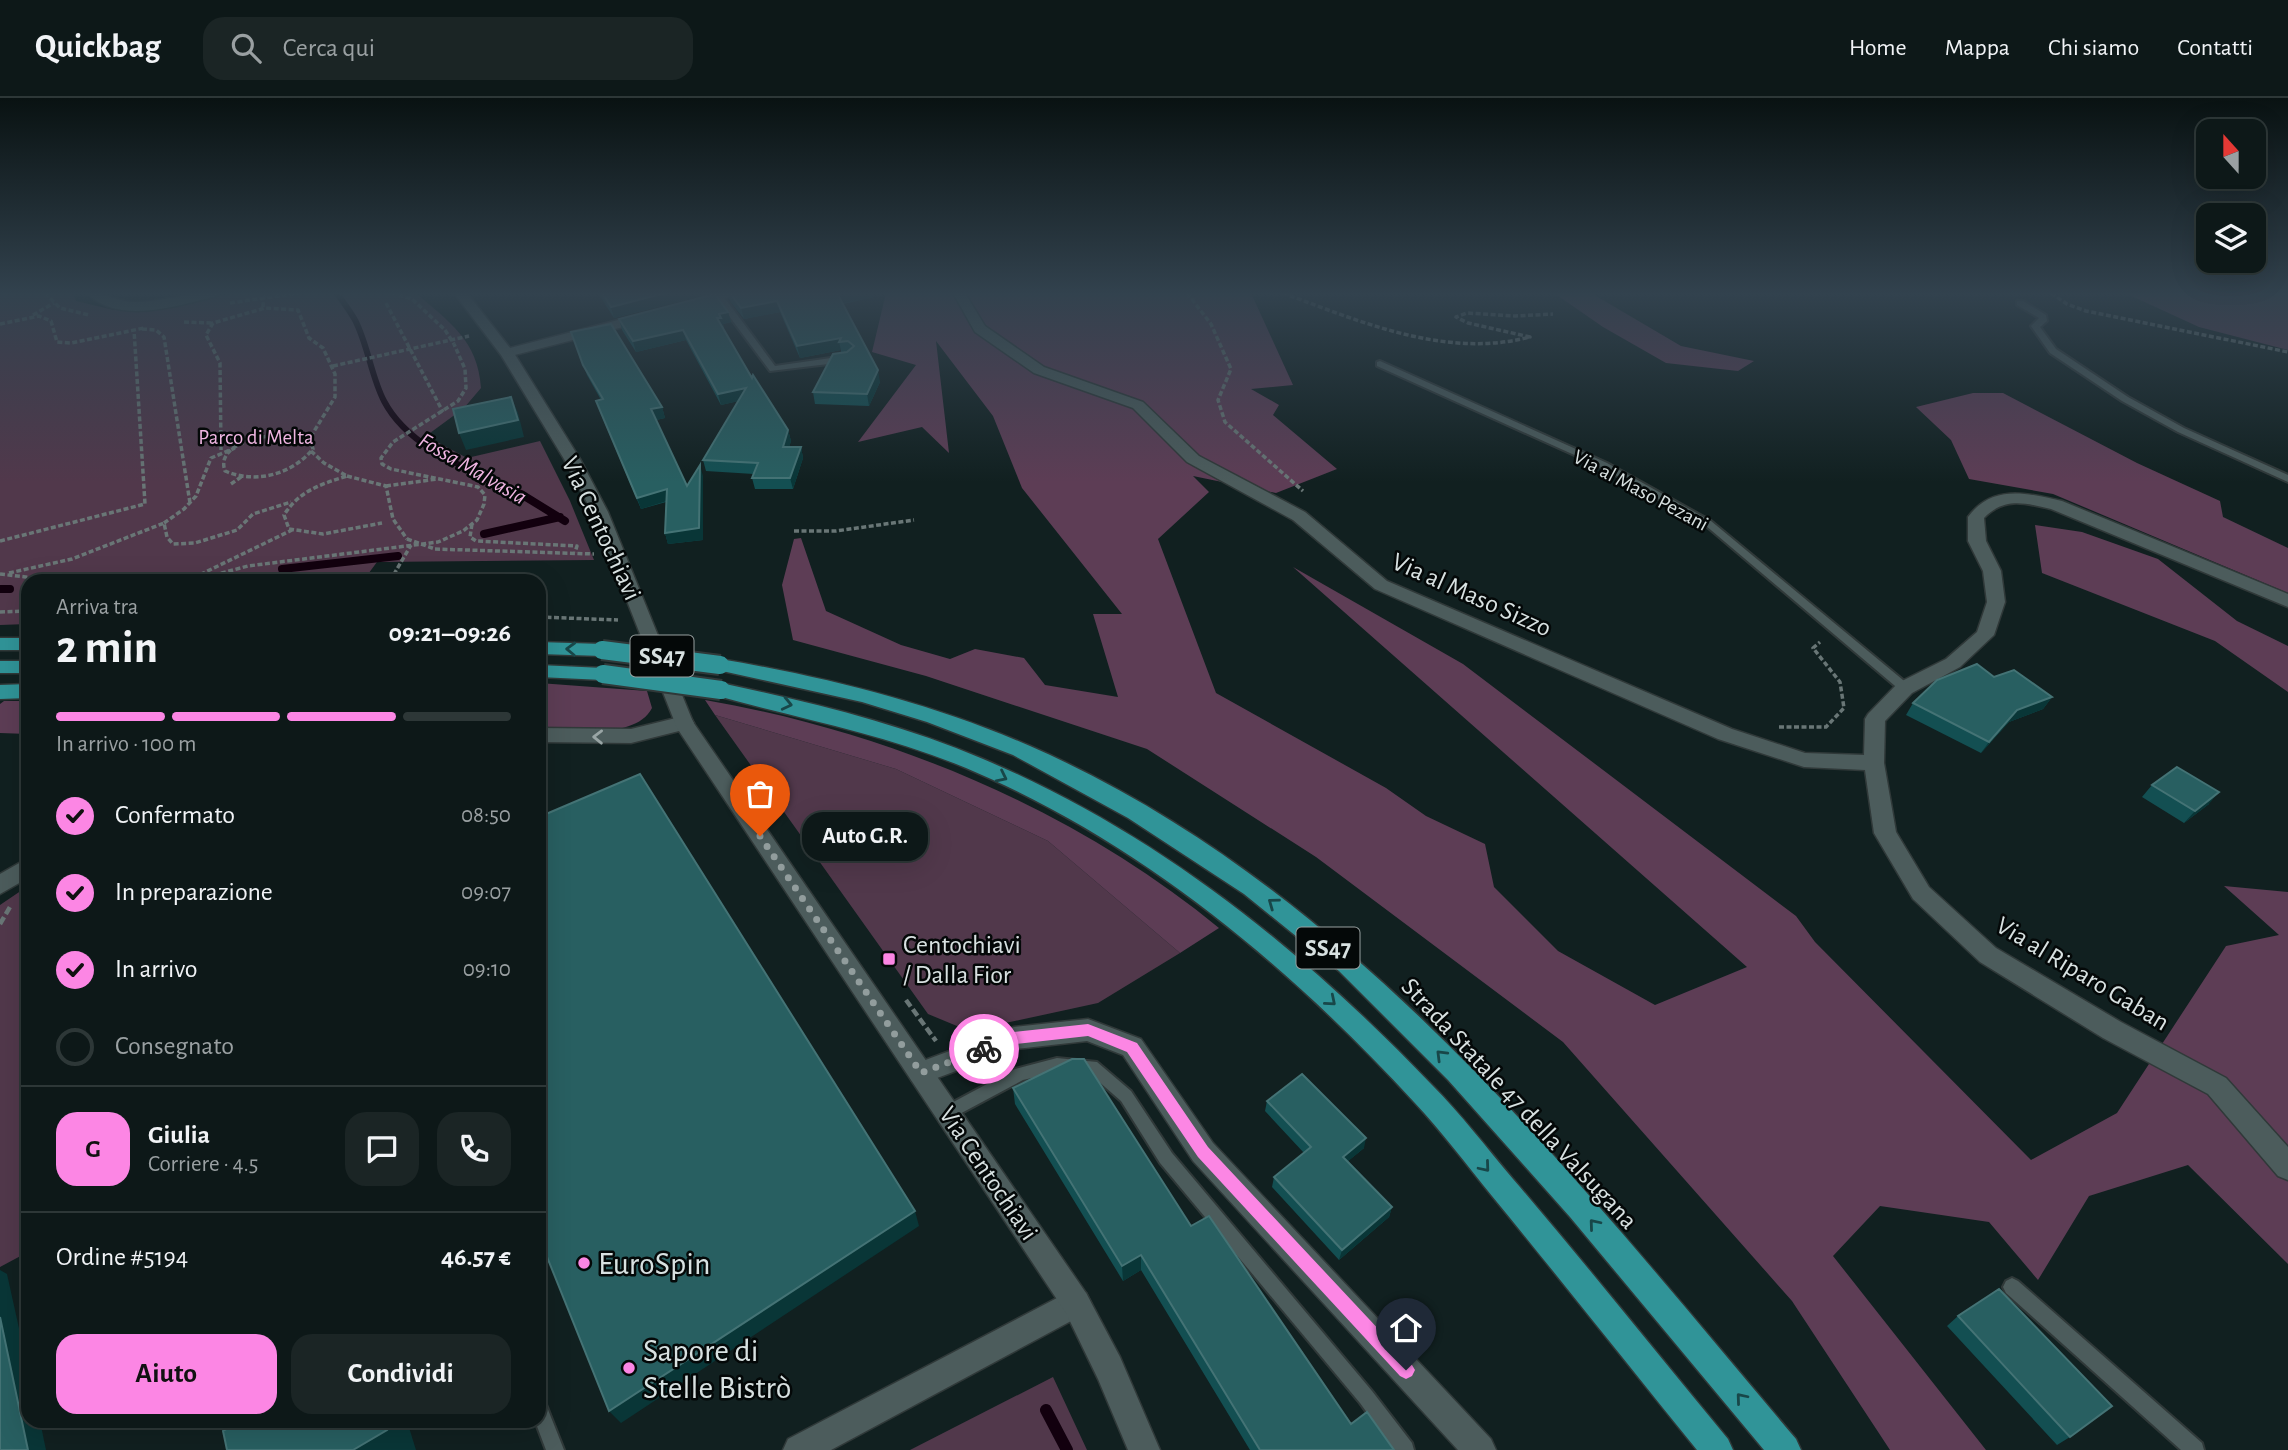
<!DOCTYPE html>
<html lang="it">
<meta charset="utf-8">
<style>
:root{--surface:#0d1818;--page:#1b2525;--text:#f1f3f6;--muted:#9aa0a2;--line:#2d3737;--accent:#fc86e4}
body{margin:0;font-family:"Alegreya Sans",sans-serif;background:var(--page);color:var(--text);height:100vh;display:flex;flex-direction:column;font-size:26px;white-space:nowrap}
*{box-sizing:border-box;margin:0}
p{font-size:23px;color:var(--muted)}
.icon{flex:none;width:38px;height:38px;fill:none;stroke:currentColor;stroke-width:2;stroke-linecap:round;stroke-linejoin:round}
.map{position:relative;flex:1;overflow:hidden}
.drawer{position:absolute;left:21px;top:476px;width:525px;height:854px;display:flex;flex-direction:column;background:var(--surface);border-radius:21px;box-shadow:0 7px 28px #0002,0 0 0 2px var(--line)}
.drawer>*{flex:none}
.needle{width:46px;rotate:339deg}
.fabs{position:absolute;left:2196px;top:21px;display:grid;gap:14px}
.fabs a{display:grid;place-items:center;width:70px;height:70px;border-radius:14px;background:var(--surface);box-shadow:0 7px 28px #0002,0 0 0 2px var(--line);font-size:35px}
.pin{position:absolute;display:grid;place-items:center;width:60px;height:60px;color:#fff;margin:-72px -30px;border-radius:50% 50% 50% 0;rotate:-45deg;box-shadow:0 0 7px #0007}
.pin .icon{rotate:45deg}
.courier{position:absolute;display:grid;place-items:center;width:70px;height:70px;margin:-35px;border:5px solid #fc86e4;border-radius:50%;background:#fff;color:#222;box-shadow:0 2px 9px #0007}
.bubble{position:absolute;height:49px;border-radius:21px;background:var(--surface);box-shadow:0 7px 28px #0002,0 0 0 2px var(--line);font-size:23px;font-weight:700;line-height:49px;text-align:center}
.overview em{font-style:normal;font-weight:700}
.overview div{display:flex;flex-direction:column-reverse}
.overview{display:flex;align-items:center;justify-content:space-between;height:119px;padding:0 35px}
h1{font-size:46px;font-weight:700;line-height:52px}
.bar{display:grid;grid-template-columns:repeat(4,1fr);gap:10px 7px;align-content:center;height:84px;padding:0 35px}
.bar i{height:9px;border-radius:5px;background:var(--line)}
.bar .active{background:var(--accent)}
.bar p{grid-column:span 4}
.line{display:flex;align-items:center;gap:18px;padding:0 35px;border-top:2px solid var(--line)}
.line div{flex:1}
.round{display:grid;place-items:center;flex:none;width:74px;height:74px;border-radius:21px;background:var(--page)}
ol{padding:0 35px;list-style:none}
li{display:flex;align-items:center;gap:21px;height:77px}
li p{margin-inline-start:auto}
li .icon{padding:7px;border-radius:50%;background:var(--accent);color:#111;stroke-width:4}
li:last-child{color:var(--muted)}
li i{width:38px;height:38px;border:4px solid var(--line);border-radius:50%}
.action{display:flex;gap:14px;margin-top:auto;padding:14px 35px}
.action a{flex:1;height:80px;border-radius:21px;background:var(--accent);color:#111;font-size:28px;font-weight:700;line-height:80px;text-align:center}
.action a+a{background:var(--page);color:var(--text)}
header{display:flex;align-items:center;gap:42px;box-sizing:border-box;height:98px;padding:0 35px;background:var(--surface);border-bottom:2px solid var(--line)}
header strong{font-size:33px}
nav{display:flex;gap:38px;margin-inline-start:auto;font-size:24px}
.search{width:490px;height:63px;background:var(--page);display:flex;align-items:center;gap:18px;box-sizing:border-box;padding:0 24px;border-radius:21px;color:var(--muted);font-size:26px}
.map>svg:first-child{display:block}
.green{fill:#51384b}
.forest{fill:#5d3d55}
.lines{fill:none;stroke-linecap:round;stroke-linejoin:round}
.stream-far2{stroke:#12000e;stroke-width:6}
.stream-far1{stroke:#12000e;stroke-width:8}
.stream{stroke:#12000e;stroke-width:12}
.service-casing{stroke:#303939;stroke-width:4}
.minor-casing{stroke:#303939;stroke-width:3}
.tertiary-casing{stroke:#303939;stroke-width:3}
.trunk-casing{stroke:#303939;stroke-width:3}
.path-far1{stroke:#697676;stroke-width:3.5;stroke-dasharray:5 2.5;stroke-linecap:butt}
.path{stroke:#697676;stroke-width:4.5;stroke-dasharray:8 3.5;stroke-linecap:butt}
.service{fill:#4c5c5c;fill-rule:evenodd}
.minor{fill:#4c5c5c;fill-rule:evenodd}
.tertiary{fill:#4c5c5c;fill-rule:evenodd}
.trunk{fill:#309498;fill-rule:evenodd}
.trunk-bridge-casing{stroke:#303939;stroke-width:22;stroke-linecap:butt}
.path-bridge{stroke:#697676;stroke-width:3.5;stroke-dasharray:5 2.5;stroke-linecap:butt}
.trunk-bridge{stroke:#309498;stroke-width:18}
.wall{fill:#134f52}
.shaded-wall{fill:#093637}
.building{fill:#285f61;stroke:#447375;stroke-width:2}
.oneway{stroke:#184749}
.oneway2{stroke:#99a5a5}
.route{fill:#fc86e4}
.done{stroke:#929d9d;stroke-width:7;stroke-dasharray:0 12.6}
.poi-dot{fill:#fc86e4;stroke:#040808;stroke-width:2.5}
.labels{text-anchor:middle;stroke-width:5;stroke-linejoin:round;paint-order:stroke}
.far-park-label{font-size:21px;fill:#efb5e1;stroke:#040808}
.far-street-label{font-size:21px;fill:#d8e1e1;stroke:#040808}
.far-water-label{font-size:23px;font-style:italic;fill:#efb4e1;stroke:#040808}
.shield{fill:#040808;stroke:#98a0a0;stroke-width:2}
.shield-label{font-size:24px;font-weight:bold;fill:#d8e1e1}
.street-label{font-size:26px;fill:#d8e1e1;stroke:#040808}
.poi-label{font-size:26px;fill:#d8e1e1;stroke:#040808;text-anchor:start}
.near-poi-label{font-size:32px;fill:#d8e1e1;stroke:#040808;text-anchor:start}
</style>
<header>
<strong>Quickbag</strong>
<div class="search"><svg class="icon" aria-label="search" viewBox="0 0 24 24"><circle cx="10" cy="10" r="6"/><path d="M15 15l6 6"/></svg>Cerca qui</div>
<nav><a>Home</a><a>Mappa</a><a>Chi siamo</a><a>Contatti</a></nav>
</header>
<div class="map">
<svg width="2288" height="1352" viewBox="0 0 2288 1352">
<rect width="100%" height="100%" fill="#112020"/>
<!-- green -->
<path class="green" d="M0 195H73L76 203 114 212H137L238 195H416C449 224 478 242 481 290L464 310 426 338 467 360 540 343 570 403 594 462 377 464 363 483H28V526L0 527Z
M715 617 896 671 1048 743 1180 855 1098 905 969 933 928 916Z
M28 788V1154L0 1169V807Z
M1053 1279 1087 1352H910Z"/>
<!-- forest -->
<path class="forest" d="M886 195H1251L1293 287 1251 291 1279 307 1273 317 1337 371 1276 395 1193 378 1209 394 1158 441 1216 595 1386 690 1426 718 1485 746 1494 789 1558 853 1655 907 1747 869 1293 469 1463 566 1796 818 1815 844 2031 1062 2117 1015 2226 848 2279 837 2224 788 2288 794V1166L2188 1067 2089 1098 2038 1182 1989 1124 1880 1108 1833 1158 1986 1352H1890L1792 1203 1563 944 1316 759 1147 651 926 578 793 542 782 487 794 441 801 440 826 513 901 547 950 561 975 551 1024 560 1045 587 1118 599 1093 516H1122L1022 390 993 318 936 243 949 355 922 329 858 344 916 267 872 254Z
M1554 195H1591L1681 248 1754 263 1738 273 1666 265 1603 229Z
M2125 195H2288V252L2199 229Z
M1973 295H2003L2137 365 2220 403 2223 419 2288 450V495L2053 396 1969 381 1951 342 1916 309Z
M2035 427 2082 434 2158 461 2237 523 2288 548V594L2215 543 2042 475Z
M539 585 647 593 652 610C635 643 569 631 539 629Z
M705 602C890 634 1074 711 1219 830L1180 855 1048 743 896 671 715 617Z
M4 603H28V636L0 635V606Z"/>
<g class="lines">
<!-- stream-far2 -->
<path class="stream-far2" d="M337 195C343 204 350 213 355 222 368 247 371 278 384 303 410 353 477 374 525 398"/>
<!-- stream-far1 -->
<path class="stream-far1" d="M521 396 565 423
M484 436 560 419
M282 471 398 458
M0 491H10"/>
<!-- stream -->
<path class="stream" d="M1046 1312 1067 1352"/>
<!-- service casing -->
<g class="service-casing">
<path id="service" d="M718 199H724L775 268 845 258 849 261 845 264 770 273 718 203Z
M2017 203H2023L2046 217 2047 223 2040 229 2056 251 2128 299 2184 330 2288 377V384L2178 334 2122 303 2050 255 2031 228 2039 220 2017 207Z
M1380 263 1607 365 1711 423 1909 587 1911 590 1909 593H1901L1705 427 1601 369 1377 268V264Z
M1057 960 1097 964 1131 993 1172 1055 1372 1293 1412 1345 1414 1352H1394L1360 1305 1160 1065 1121 1003 1089 975 1057 974 1023 982 954 1019 949 1021 944 1019 941 1014 944 1009 1015 971Z
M2012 1180 2018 1183 2202 1345 2204 1352H2181L2006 1195 2003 1189 2006 1183Z
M539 1301 545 1304 564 1352H546L535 1323H539Z"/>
</g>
<!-- minor casing -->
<g class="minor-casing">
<path id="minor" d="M87 195C104 194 118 204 136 204 164 204 191 193 219 195L217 198C180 207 118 228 87 195Z
M722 195H742L690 212 683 208Z
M953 195H965L985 228 1044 269 1143 304 1199 358 1305 414 1387 483 1732 631 1805 655 1864 657 1865 621 1868 616 1898 585 1946 561 1977 534 1987 504 1983 473 1968 443V419C1992 386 2027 395 2062 403L2288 496V509L2051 411C2025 405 2004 399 1984 420L1986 443 2001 473 2005 504 1994 537 1960 569 1912 595 1885 623 1884 665 1896 734 1929 789 1996 850 2121 924 2226 980 2288 1049V1082L2278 1078 2208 996 2103 940 1980 864 1913 801 1874 735 1865 672 1804 669 1718 641 1375 491 1293 422 1187 364 1133 310 1034 275 975 234Z
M645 215 650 216V222L507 259 500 255 502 252Z
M684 618 691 620 694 625 691 630 631 645 539 644V630L631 631Z
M28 760V780L0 796V776Z
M1088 921 1141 941 1213 1045 1491 1341 1496 1352H1458L1193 1063 1123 957 1087 943 1015 951 921 986 912 983 908 975 912 967 1014 929Z
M1076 1190 1086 1195 1091 1205 1086 1215 831 1352H783L788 1341Z"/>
</g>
<!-- tertiary casing -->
<g class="tertiary-casing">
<path id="tertiary" d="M454 195H467L514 255 580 361 608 414 693 624 1086 1195 1120 1259 1160 1352H1128L1098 1281 1066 1215 677 630 592 414 564 361 501 257Z"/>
</g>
<!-- trunk casing -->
<g class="trunk-casing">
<path id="trunk" d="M0 540H28V552H0Z
M539 544 602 546 609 548 612 552 609 556 602 558 539 556Z
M720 561C826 579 931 605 1030 648 1353 790 1574 1079 1796 1341L1801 1352H1764L1570 1119 1448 982 1339 873 1244 796 1128 720 1013 657 927 624 862 604 713 571 710 567 713 563Z
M0 563H28V575H0Z
M539 567 603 570 610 571 613 576 610 581 603 582 539 579Z
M721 585C810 604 899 625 983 661 1156 734 1303 852 1432 987 1461 1016 1486 1049 1513 1081 1586 1166 1656 1254 1728 1341L1733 1352H1697C1628 1267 1561 1182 1492 1098 1466 1066 1442 1034 1414 1004 1288 867 1139 743 966 670 882 635 800 621 714 597L711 592 714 587Z
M28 586V600L0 601V587Z"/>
</g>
<!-- path-far1 -->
<path class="path-far1" d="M45 195 60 210 89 217
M391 195 412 201 445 232
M1187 195 1211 226 1231 271 1218 302 1225 324 1303 393
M1283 195C1361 224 1446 261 1530 239L1468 225 1456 219 1467 215 1515 218 1553 216
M2051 195 2067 206 2086 213 2288 254
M230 205 299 195
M386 205 443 314
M263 209 264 195
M33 217 54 205
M184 224 213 225
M0 226 39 218 51 223 57 244 71 245 144 230
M142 231 156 232 164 239 190 405
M333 268 469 238
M295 335 310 340 313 351C291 377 256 386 225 373 214 342 276 336 295 335Z
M221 352 220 265 206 237 213 225 265 210 298 212 309 240 323 250 335 276V299L310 340
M311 353 324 365 347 378C321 386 299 393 284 417L289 431 323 436 382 425
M347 378 386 388 393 421 407 441
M231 386 241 379
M386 388 437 381
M164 425 184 411 196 398 211 360 235 350
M472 426 470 439 476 443 577 448 575 454
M794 433H836L914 422
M0 443 145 406 134 232
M435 451 594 456
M9 475 72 461 164 425 167 439 173 446 195 445 237 432 253 416 291 404
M0 476 60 483
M187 483 292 432
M192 483 248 468 438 444 463 433 477 422 484 406 485 397 478 389 391 371 382 366 381 360 393 344 458 303 466 290 465 271 454 246
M390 483 411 447
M0 514 28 513
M539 519 618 522
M1779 629H1826L1844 610 1840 584 1813 550 1820 544"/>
<!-- path -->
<path class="path" d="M0 826 10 809
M906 902 936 943"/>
<!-- service -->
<use href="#service" class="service"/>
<!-- minor -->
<use href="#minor" class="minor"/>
<!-- tertiary -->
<use href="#tertiary" class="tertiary"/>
<!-- trunk -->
<use href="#trunk" class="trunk"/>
<!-- trunk-bridge casing -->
<g class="trunk-bridge-casing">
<path id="trunk-bridge" d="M602 552 720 567
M603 576 721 592"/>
</g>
<!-- path-bridge -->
<path class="path-bridge" d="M445 232 454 246
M407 441 435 451"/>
<!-- trunk-bridge -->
<use href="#trunk-bridge" class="trunk-bridge"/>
</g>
<!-- wall -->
<path class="wall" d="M598 195H712L614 220Z
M728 195H873L874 199 843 206 880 284 869 308 815 306 813 294 841 255V252L800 260 780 214 744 221 730 203Z
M728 214 731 224 723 226 724 230H723L752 280 788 332 791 343 789 349H801L803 360 793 391H755L752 380 754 376 706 373 703 362 738 303 721 307 686 242 636 254 622 232 619 221Z
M571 234 662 309 665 320 656 322 687 388 703 378V442L668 446 665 435 666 404 641 411 600 314 596 303 601 302 587 277Z
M1994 579 2052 599 2043 611 2009 624 1981 655 1906 617 1913 605Z
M2152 687 2209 706 2184 725 2142 699Z
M1013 990 1191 1128 1351 1326 1394 1352H1250L1141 1172 1123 1183 1015 1006Z
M1267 1003 1364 1050 1348 1063 1392 1109 1389 1119 1339 1162 1272 1089 1274 1079 1304 1055 1265 1013Z
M1958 1218 2070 1339 2057 1347 1947 1228Z"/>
<!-- shaded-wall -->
<path class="shaded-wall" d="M665 195H712L614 220 611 209Z
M837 195H873L874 199 839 206Z
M777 203 780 214 744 221 741 210Z
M728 214 731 224 723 226 724 230 720 231 717 220 719 216Z
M683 232 686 242 636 254 633 243Z
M841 240 839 244 841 252 800 260 797 248Z
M878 272 880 284 869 308 867 296Z
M746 290 748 301 721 307 718 296Z
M511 299 518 315 524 339 466 352 459 335Z
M662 309 665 320 655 322 651 311Z
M788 332 791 343 786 360 783 349Z
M801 349 803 360 793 391 790 380Z
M700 367 703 378V442L668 446 665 435Z
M667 391 670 402 641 411 637 400Z
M2052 599 2043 611 2009 624 1981 655 1989 644 2017 612Z
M2219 694 2209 706 2184 725 2195 713Z
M1366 1040 1364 1050 1341 1069 1343 1059Z
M1392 1109 1389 1119 1339 1162 1342 1152Z
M915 1113 919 1128 621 1325 609 1313Z
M1141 1157V1172L1123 1183 1122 1168Z
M0 1172 7 1176 28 1271V1323H40L46 1352H28L0 1219Z
M384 1323H407L416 1352H353Z"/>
<!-- building -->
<path class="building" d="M602 195H665L611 209Z
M730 195H838H837L878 272 867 296 813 294 833 256 847 254 854 248 848 243 839 244 841 240 797 248 777 203 741 210Z
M715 196 728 214 719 216 721 220H717L752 280 753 277 788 332 783 349H801L790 380H752L758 365 703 362 746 290 718 296 683 232 633 243 619 221Z
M611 226 662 309 651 311 687 388 700 367 699 430 665 435 667 391 637 400 596 303 603 301 583 267 571 234Z
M511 299 518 322 459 335 453 311Z
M1977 566 1994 579 2014 572 2052 599 2017 612 1989 644 1913 605 1937 582Z
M2177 669 2219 694 2195 713 2152 687Z
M640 676 915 1113 609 1313 539 1139V719Z
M1072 961H1084L1191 1128 1209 1118 1351 1326 1367 1314 1394 1352H1260L1141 1157 1122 1168 1013 990Z
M1302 976 1366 1040 1343 1059 1392 1109 1342 1152 1274 1079 1311 1049 1267 1003Z
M1999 1191 2112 1308 2070 1339 1958 1218Z
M0 1219 28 1352H0Z
M241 1323H384L387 1332 353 1352H227L223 1333Z"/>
<!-- one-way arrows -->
<defs><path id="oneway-chevron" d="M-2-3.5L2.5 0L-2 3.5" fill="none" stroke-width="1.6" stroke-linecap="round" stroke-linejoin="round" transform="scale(1.75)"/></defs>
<g class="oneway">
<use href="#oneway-chevron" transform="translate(571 551) rotate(-178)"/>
<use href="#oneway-chevron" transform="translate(787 606) rotate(13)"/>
<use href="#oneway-chevron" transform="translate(1002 679) rotate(26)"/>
<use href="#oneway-chevron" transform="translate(1273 805) rotate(-144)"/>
<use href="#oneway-chevron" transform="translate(1331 903) rotate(40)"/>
<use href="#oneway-chevron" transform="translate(1441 957) rotate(-135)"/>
<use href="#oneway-chevron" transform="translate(1485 1069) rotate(50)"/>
<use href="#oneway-chevron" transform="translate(1594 1126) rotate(-130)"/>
<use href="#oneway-chevron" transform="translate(1741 1300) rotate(-130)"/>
</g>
<use class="oneway2" href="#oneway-chevron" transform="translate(598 639) rotate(-179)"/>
<!-- sky -->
<linearGradient id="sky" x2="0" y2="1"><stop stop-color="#091212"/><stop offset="0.51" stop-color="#32424e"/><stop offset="1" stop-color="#32424e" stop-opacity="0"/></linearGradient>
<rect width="2288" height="384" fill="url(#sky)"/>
<!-- route -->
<path class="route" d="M1088 926 1137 945 1208 1049 1412 1267 1415 1272 1412 1278 1406 1281 1400 1278 1198 1059 1127 954 1088 938 1015 946 984 957 977 951 979 947 1014 934Z"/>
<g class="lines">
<!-- done -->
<path class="done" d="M760 738 921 975 984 951"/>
</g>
<!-- markers -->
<g class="poi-dot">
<rect x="882" y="854" width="14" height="14" rx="3.5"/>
<circle cx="584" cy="1165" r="7"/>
<circle cx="629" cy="1270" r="7"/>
</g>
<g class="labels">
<!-- far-park labels -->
<g class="far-park-label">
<text x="256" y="346">Parco di Melta</text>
</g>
<!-- far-street labels -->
<g class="far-street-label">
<text transform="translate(1641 392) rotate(28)" y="7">Via al Maso Pezani</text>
</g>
<!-- far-water labels -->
<g class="far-water-label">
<text transform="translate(473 370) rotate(30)" y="8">Fossa Malvasia</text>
</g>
<!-- shield labels -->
<g class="shield">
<rect x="630.5" y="537.5" width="63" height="41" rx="5"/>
<rect x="1296.5" y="829.5" width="63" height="41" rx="5"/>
</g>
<g class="shield-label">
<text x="662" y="566">SS47</text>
<text x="1328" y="858">SS47</text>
</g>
<!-- street labels -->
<g class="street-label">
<text transform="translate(602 430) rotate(65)" y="9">Via Centochiavi</text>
<text transform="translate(1472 496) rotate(24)" y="9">Via al Maso Sizzo</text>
<text transform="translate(2083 875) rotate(31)" y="9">Via al Riparo Gaban</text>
<text transform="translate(1520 1005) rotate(47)" y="9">Strada Statale 47 della Valsugana</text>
<text transform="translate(989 1075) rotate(56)" y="9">Via Centochiavi</text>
</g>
<!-- poi labels -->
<g class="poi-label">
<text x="903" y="855">Centochiavi<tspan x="903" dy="30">/ Dalla Fior</tspan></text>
</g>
<!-- near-poi labels -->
<g class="near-poi-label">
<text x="598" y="1176">EuroSpin</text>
<text x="643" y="1263">Sapore di<tspan x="643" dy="37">Stelle Bistrò</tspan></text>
</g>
</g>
</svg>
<div class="fabs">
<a><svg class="needle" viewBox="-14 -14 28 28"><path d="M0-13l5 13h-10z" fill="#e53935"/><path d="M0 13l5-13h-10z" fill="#9aa0a2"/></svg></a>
<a><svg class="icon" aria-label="layers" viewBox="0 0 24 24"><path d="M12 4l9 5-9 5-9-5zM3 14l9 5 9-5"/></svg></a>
</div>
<div class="pin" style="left:760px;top:738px;background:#ea580c"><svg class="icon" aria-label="bag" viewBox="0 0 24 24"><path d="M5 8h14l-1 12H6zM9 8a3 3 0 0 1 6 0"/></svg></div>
<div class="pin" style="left:1406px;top:1272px;background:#1f2937"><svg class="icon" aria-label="home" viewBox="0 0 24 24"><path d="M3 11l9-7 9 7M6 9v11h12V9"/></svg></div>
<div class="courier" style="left:984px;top:951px"><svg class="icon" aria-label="bike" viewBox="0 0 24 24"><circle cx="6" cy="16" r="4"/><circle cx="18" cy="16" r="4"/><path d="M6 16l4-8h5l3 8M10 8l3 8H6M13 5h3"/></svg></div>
<div class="bubble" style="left:802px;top:714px;width:126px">Auto G.R.</div>
<section class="drawer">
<div class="overview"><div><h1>2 min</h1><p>Arriva tra</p></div><em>09:21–09:26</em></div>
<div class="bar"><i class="active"></i><i class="active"></i><i class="active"></i><i></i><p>In arrivo · 100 m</p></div>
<ol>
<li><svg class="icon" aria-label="check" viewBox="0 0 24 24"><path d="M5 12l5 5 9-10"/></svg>Confermato<p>08:50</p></li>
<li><svg class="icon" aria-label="check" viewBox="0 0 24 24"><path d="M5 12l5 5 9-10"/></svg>In preparazione<p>09:07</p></li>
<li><svg class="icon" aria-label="check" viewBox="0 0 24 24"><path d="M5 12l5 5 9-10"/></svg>In arrivo<p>09:10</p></li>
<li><i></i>Consegnato</li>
</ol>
<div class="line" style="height:126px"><b class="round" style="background:var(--accent);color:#111">G</b><div><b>Giulia</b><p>Corriere · 4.5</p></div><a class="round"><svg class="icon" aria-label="chat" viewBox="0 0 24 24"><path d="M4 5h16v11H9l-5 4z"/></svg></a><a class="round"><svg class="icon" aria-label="phone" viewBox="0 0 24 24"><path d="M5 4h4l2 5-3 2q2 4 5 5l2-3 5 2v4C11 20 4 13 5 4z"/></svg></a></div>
<div class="line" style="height:91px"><div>Ordine #5194</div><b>46.57 €</b></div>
<div class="action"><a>Aiuto</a><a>Condividi</a></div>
</section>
</div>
